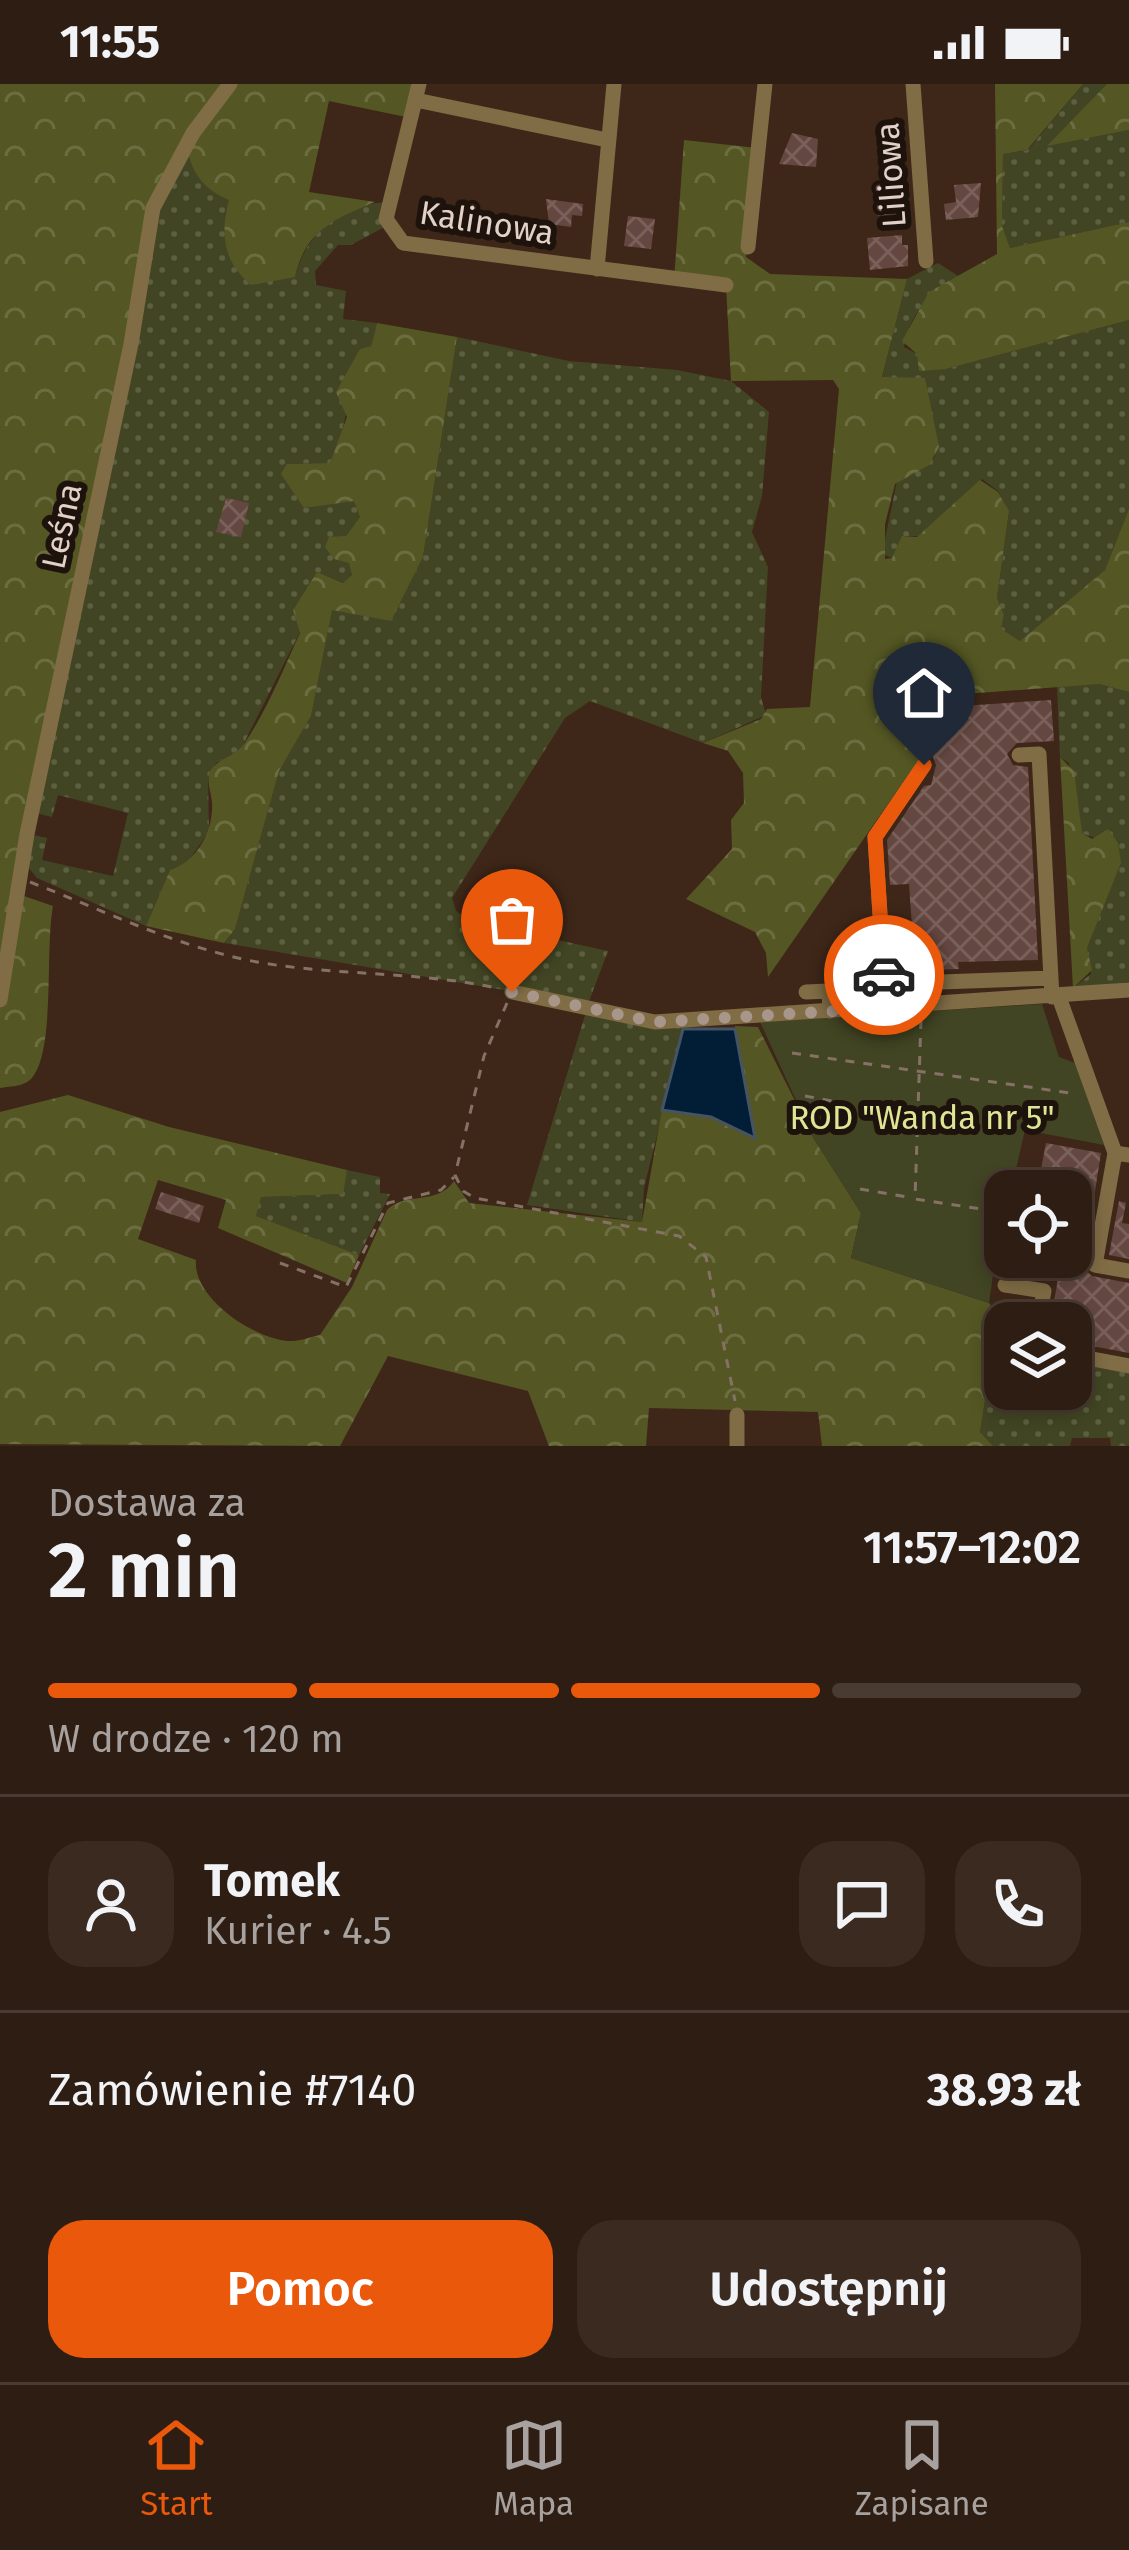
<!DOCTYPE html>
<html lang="pl">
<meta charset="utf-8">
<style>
:root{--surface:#2e1d12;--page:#3a2a20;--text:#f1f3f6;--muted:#a7a29f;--line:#493b32;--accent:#ea580c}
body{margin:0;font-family:"Fira Sans",sans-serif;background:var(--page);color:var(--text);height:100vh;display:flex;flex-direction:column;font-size:45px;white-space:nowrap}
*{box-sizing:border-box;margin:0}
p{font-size:39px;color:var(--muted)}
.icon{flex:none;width:66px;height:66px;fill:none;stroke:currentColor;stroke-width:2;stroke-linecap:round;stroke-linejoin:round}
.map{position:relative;height:1362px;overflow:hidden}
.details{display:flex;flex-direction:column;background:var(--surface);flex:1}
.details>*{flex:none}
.fabs{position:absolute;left:984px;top:1086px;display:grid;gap:24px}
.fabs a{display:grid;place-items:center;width:108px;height:108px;border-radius:24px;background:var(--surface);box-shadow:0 6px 18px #0003,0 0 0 3px var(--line);font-size:60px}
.pin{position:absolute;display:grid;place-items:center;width:102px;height:102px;color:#fff;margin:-123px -51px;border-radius:50% 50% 50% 0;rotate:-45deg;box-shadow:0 0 12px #0007}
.pin .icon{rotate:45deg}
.courier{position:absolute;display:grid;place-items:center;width:120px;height:120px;margin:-60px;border:9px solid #ea580c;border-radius:50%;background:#fff;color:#222;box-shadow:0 3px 15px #0007}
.headline em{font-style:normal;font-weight:600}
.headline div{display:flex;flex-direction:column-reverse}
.headline{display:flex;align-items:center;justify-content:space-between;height:204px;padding:0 48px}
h1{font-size:78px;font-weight:600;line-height:90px}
.bar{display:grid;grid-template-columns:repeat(4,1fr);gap:18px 12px;align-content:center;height:144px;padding:0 48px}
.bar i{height:15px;border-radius:9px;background:var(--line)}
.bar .current{background:var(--accent)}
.bar p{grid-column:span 4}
.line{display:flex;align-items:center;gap:30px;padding:0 48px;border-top:3px solid var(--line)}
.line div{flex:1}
.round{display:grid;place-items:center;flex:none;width:126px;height:126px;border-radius:36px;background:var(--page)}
.primary-button{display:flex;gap:24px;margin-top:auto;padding:24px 48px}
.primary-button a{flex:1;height:138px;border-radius:36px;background:var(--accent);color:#fff;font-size:48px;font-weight:600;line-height:138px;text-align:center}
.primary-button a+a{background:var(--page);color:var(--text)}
.status{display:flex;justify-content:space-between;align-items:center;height:84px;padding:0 60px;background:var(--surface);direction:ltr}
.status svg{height:33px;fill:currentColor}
.dock{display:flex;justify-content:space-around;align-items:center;height:168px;border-top:3px solid var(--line);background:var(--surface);font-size:33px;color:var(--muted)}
.dock a{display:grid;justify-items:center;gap:6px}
.dock .current{color:var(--accent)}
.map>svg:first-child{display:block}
.grass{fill:url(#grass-dots)}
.forest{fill:url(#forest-crowns)}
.garden{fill:#424523}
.water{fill:#021d36;stroke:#455362;stroke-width:3}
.building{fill:url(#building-cross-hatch)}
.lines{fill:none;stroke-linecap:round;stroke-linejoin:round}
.path{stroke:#857165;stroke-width:3;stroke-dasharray:9 9;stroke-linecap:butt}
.minor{stroke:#806c45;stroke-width:15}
.done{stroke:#a8968a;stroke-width:12;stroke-dasharray:0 21.6}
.route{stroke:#ea580c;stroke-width:15}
.labels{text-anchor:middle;stroke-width:12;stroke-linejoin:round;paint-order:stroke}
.street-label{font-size:33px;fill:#e1d1c8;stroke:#1d130c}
.park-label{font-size:33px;fill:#dee594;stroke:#1d130c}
</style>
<div class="status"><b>11:55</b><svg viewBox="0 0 49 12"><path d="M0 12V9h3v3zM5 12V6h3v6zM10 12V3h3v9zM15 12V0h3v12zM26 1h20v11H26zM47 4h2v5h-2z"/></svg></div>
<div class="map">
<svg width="1129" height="1362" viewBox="0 0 1129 1362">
<defs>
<pattern id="grass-dots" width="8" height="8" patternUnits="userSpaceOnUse" patternTransform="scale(3)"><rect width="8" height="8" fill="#424523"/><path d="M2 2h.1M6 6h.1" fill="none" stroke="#5d5f41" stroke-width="1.8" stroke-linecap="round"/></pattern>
<pattern id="forest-crowns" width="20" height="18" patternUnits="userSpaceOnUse" patternTransform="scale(3)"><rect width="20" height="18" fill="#545723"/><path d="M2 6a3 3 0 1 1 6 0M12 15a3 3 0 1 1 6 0" fill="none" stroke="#6c6e41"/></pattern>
<pattern id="building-cross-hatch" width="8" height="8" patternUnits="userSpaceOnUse" patternTransform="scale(3)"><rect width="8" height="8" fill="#644740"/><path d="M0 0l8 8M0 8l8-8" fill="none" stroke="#7a605a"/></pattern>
</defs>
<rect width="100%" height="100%" fill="#3e2718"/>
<!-- grass -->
<path class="grass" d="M1083 0H1107L1050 61 1129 46V138L1010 164 1002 142 1003 70 1028 66Z
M186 61 295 193C306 148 343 119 390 118V140L351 161H338L315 187 316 201 346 207 343 235 377 239 371 262 360 265C347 304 349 343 330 379L287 380 304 424 354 416 360 433 346 452 352 491 344 499 317 488 293 526 300 548 241 665 216 679 208 693 209 747 186 781 170 786 146 842 37 794 28 783 33 751 47 754 42 776 113 792 128 729 58 711 52 733 32 728 153 124Z
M938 179 958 192C932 206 908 232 904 263L917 270 919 279 946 285 1129 236V425L1105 486 1020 557 1001 545 1004 531 997 514 1009 428 998 407 982 395 919 452H903L892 474 882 470 897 397 935 373 925 294H882L907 195Z
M457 253 569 277 677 286 731 297 769 328 762 412 752 448 768 483 761 613 766 631 703 659 590 617 565 634 452 814 456 827 470 837 608 867 588 920 224 859 235 845 279 687 311 632 332 525 391 537 423 473Z
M1099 600 1129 608V898L1073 904 1091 890 1087 864 1121 779 1095 754 1081 749 1069 679 1060 673 1057 602Z
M586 928 684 942 644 1104 642 1138 527 1121Z
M347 1086 380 1093V1109L390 1110 359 1171 256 1132 260 1113 342 1110Z
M1071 1279 1129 1289V1362H1111L1110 1354H1072L1070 1362H993L980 1348 986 1310 1005 1305H1071Z"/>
<!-- forest -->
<path class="forest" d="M0 0H419L411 34 329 17 309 108 375 118C334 135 305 147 295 193L251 201C223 177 220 151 229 116 202 104 194 91 186 63L153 124 18 810 53 822C45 864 55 960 34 991 27 1003 12 1002 0 1004Z
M995 0H1083L1027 66 1003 70 1002 142 1010 164 1129 138V236L946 285 919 287 917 270 902 257 929 208 997 170Z
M1107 0H1129V46L1047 62Z
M684 56 757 64 746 173 770 190 907 195 882 293 925 294 939 363 929 381 895 400 885 440V475L892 474 902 452 917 453 980 396 998 408 1009 427 997 514 1004 531 1001 545 1020 557 1105 486 1129 425V608L1099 600 964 610 768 893 766 869 755 848 686 815 732 765 731 736 744 719 743 689 728 667 703 659 761 635 767 625 810 623 839 305 833 296 731 297 726 201 674 197Z
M377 239 457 253 423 473 391 537 332 526 311 632 279 687 235 845 224 859 146 842 170 786C197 778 214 746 212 718 211 709 207 699 209 690 214 675 235 673 244 660 267 626 283 586 300 549L293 526 317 488 343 499 352 491 349 479 334 475 325 463 329 453 346 452 360 433 354 417 304 424 281 390 287 380 330 379 347 333 336 308 360 265 371 262Z
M1060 673 1074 687 1082 749 1092 755 1108 745 1118 759 1121 779 1087 864 1092 886 1073 904Z
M735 942 758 943 814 1055 861 1129 851 1174 989 1219 1005 1241V1305L986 1310 980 1348 993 1362H822L818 1328 649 1324 646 1362H549L528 1307 388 1272 340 1362 0 1360V1028L68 1011 169 1043 347 1086 343 1110 261 1113 256 1132 359 1171 347 1199 218 1144 226 1116 158 1096 138 1155 196 1176C192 1214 256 1257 292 1257 300 1257 311 1253 320 1251L352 1203 387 1126C406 1107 437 1122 454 1097L469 1119 642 1138 662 1026 711 1033 755 1053Z"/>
<!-- garden -->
<path class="garden" d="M1042 920 1059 973 1075 979 1104 1061 1025 1046 1011 1107H1005L989 1219 851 1174 861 1129 814 1055 760 938Z"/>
<!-- water -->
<path class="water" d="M683 945H735L755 1054 711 1033 662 1026Z"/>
<!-- building -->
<path class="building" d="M792 49 818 55 816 83 779 80Z
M896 97 897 109H904L905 129 878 132 875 98Z
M981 99 978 133 946 136 944 120 956 118 954 101Z
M546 115 583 120 582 132 572 131 571 143 549 140Z
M628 132 655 135 651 165 624 162Z
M902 151V161H908V182L870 186 867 154Z
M226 414 249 419 241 453 216 448Z
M1051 616 1054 657 1017 659 1007 670 1013 681 1028 683 1038 876 958 878 959 885 901 887V869H914L909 800 890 801 887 756 924 702 931 701 936 681 930 665 962 622Z
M492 852 532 857 529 879 490 875Z
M1046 1059 1101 1069 1083 1184 1092 1192 1129 1199V1269L1071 1258V1239H1050L1060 1184 1029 1178V1173H1071L1077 1092 1041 1085Z
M161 1108 204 1122 199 1139 155 1125Z
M1119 1117 1126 1119 1122 1139 1129 1140V1175L1109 1171Z"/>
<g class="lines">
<!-- path -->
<path class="path" d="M30 798C105 827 177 863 257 878 336 892 417 887 496 904
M507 919 484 972 455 1091 463 1107 475 1114 679 1152 706 1173 735 1317
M921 936 915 1115 1001 1128
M792 969 1077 1010
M805 1012 1017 1051
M860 1105 913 1114
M280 1179 346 1203 388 1119 441 1106 454 1093"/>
<!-- minor -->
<path class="minor" d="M419 0 386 135 403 159 726 201
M913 0 926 177
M416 16 607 56
M748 163 765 0
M597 185 614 0
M1019 671 1039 670 1052 913
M884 900 1051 894
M829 907 846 904 852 888
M512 908 655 938 1129 906
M806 908 829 907 830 927
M1059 913 1115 1069
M0 916 27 750 131 260 153 124 193 49 230 0
M886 924 875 753 924 681
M1129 1071 1115 1069 1095 1181 1129 1187
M1005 1201 1044 1207 1038 1239
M1071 1271 1129 1282
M737 1362V1331"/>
</g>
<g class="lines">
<!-- done -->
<path class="done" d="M512 908 655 938 886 924 884 891"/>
<!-- route -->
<path class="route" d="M884 891 875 753 924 681"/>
</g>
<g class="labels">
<!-- street labels -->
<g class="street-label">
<text transform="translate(890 91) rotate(-94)" y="12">Liliowa</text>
<text transform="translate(487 138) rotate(9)" y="12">Kalinowa</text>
<text transform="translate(61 442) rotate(-78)" y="12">Leśna</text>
</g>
<!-- park labels -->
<g class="park-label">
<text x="922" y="1045">ROD "Wanda nr 5"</text>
</g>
</g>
</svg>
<div class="fabs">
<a><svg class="icon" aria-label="locate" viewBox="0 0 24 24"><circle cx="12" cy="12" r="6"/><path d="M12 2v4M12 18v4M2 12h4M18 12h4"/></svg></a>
<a><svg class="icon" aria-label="layers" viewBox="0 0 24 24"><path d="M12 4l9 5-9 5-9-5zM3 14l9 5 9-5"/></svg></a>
</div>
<div class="pin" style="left:512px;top:908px;background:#ea580c"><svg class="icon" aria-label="bag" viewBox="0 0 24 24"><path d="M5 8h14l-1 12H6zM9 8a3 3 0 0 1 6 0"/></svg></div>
<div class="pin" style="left:924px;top:681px;background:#1f2937"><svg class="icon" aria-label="home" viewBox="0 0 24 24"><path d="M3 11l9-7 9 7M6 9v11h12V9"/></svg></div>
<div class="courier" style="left:884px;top:891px"><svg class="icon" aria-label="car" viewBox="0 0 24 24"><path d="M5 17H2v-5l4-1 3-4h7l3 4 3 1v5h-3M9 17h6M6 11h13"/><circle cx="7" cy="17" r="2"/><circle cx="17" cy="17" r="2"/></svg></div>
</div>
<section class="details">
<div class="headline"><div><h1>2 min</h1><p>Dostawa za</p></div><em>11:57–12:02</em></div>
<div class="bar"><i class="current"></i><i class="current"></i><i class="current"></i><i></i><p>W drodze · 120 m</p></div>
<div class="line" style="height:216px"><a class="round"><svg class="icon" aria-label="person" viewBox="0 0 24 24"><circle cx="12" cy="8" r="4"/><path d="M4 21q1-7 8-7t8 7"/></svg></a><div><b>Tomek</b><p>Kurier · 4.5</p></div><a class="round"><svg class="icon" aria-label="chat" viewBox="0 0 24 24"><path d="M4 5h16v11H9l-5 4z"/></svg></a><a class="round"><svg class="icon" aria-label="phone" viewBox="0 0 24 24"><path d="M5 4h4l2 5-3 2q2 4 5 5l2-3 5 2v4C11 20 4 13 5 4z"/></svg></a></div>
<div class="line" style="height:156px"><div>Zamówienie #7140</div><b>38.93 zł</b></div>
<div class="primary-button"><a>Pomoc</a><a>Udostępnij</a></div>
</section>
<nav class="dock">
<a class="current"><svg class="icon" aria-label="home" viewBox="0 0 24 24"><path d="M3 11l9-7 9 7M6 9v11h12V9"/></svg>Start</a>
<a><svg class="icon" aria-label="map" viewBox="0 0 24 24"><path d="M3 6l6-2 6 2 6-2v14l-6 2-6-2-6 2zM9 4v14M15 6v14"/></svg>Mapa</a>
<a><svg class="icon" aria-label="saved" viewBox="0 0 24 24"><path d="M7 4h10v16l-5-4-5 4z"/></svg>Zapisane</a>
</nav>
